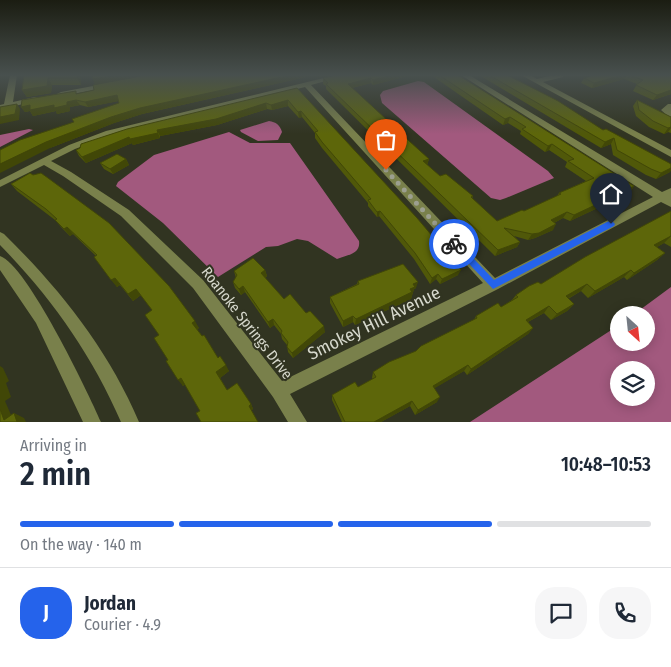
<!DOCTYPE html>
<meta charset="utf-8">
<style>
:root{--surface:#fff;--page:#f6f6f7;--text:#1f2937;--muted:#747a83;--line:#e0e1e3;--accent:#2563eb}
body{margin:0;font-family:"Fira Sans Condensed",sans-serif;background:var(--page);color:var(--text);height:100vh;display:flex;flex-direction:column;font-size:19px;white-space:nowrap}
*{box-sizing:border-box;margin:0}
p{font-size:16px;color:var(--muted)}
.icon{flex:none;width:28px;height:28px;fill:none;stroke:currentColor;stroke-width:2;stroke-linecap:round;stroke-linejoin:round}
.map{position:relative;height:422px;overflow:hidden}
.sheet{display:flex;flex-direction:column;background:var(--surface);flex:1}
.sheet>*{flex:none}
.needle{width:32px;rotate:153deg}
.fabs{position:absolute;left:610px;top:306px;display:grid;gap:10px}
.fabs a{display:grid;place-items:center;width:45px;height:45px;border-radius:50%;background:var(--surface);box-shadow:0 2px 12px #0003;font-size:25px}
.pin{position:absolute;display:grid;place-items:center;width:42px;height:42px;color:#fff;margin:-51px -21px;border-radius:50% 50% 50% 0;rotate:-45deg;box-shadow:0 0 5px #0007}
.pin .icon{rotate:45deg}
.courier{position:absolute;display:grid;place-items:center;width:50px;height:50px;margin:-25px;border:4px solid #2563eb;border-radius:50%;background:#fff;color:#222;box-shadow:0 1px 6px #0007}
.headline em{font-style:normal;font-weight:600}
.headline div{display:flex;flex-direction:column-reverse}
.headline{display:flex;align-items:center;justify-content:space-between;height:85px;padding:0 20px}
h1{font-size:32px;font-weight:600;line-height:38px}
.bar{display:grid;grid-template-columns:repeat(4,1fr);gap:8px 5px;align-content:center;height:60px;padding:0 20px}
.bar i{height:6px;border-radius:4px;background:var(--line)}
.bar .on{background:var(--accent)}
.bar p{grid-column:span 4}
.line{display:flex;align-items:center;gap:12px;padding:0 20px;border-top:1px solid var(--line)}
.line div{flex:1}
.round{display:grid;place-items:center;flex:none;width:52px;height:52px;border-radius:20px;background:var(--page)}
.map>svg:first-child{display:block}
.water{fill:#a2597e;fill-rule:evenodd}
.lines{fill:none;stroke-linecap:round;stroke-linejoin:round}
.minor{fill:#79804b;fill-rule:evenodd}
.wall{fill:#505809}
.shaded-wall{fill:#414707}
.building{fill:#5d660a;stroke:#414707}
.route{fill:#2563eb}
.done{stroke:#9c9f90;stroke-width:5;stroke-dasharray:0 9}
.labels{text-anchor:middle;stroke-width:4;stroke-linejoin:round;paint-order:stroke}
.street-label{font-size:15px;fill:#d6d8cc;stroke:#313421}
.near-street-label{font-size:18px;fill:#d6d8cc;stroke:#313421}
</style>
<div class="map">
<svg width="671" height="422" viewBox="0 0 671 422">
<rect width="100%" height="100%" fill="#313421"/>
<!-- water -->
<path class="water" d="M418 81 424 82 548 171 554 178 506 198 500 200 491 198 382 103 380 95 383 91Z
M269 121C276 122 280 125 282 132L278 140 258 141 241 132 240 130Z
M29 129 33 130 0 147V135Z
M229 132 250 143H290L359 241C361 254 347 255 337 259L308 241 297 239 278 246 266 247 218 277 163 223 116 186 118 182 154 155Z
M671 287V422H470L619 325V342H646V315H633ZM619 370H646V398H619Z"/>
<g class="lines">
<!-- minor -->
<path class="minor" d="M10 75H17L13 102 35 97H38V101L0 109V105L4 104Z
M336 75H348L311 85 495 278 653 197 461 75H469L662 192 671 188V207L661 202 498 289 290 394 307 422H288L273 397 193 288 121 216 63 176 44 165 0 187V180L69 145 106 131ZM305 87 483 283 282 381 203 280 129 210 71 172 51 161 75 149 112 135Z
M521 75H530L537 79 553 75H563V77L543 82 671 150V157Z
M109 83 113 85 112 87 61 96 57 94 61 92Z
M668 104H671V119L661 110Z
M0 232 4 234C60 289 108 349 139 422H121C92 355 51 297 0 245Z
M0 256C27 265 88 392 101 422H83L36 323 0 270Z"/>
</g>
<!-- wall -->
<path class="wall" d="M24 75H80L81 85H52L51 93 27 97 22 90Z
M157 75 310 76 142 114 114 123 50 148 73 122 119 103 118 101 88 107 80 105 70 107V111L57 114 56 111 33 116 30 111 25 112 21 107 94 90 138 76 95 84 93 79Z
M337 75H411L373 85 371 83 352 88 385 123 429 159 427 165 440 176 473 196 472 199 497 221 524 211 557 196 559 193 586 181 565 167 567 162 549 150 545 152 520 134 521 131 508 123 503 125 431 75H458L634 186 630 192 620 197 605 187 608 199 604 205 570 221 563 218 554 223 553 230 535 238 528 240 514 236 520 242 517 247 495 256 326 89V86L323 84V78Z
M479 75H507L670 172 656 179 646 175 613 155 611 144 601 148Z
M594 75H671V94L653 100 633 91 637 84 624 79 592 88 581 83 584 78Z
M297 88 458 275 440 284 436 279 430 284 414 259 379 216 377 217 368 206V203L322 148 315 138V133L302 117 299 118 288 106 272 110 267 109 217 125 160 136V138L133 145 132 143 86 163 79 156 76 150Z
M637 100 671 117V133L668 132 664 134 649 127 636 116 633 106Z
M126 159 129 165 113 174 104 169 100 163Z
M30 173 199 328 197 329 218 358 229 371 220 378 227 390 251 404 253 409 251 410 200 411 185 384 183 386 168 360 159 335 152 310 141 295 133 301 120 285 117 287 96 256 73 234 70 236 61 227 55 220 17 191 11 184Z
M671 211V247L664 243 657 247 665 253 657 260 627 280 624 277 588 298 581 291 568 299 574 304 567 311 551 320 544 313 528 322 533 328 528 334 467 375 464 371 434 388 437 402 415 415 410 406 381 422H342L332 400V395L358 387 373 379 372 378 373 372 416 351 474 320 476 316 501 307 512 300 516 295 541 284Z
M265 270 267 276 265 278 284 299 306 313 325 332 293 358 288 352 287 345 282 339 281 334 274 325 270 328 245 292 241 295 235 288 233 282 236 278 234 271Z
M358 281 416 288 414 289 411 299 355 325 353 322 343 327 330 303V297L357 284Z"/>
<!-- shaded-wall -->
<path class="shaded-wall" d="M77 75H80L81 85 77 78Z
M116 75H147L95 84 93 79Z
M291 75H310V76L142 114 114 123 50 148 0 173V164L46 142 111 117 140 108Z
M317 75H329L317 78Z
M392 75H411L373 85V80Z
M623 75H627L624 79 592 88 594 83Z
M48 78 52 85 51 93 27 97 22 90Z
M371 78V83L347 89 348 84Z
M671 90V94L653 100 657 95Z
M117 95 119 101 88 107 85 102Z
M76 100 80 105 70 107V111L57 114 56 111 33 116 30 111 25 112 21 107 30 105 67 102Z
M288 100V106L272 110 271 105Z
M266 103 267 109 217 125 160 136 157 130Z
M17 104 20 109 19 120 0 124V117Z
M301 111 302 117 299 118 298 112Z
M510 117 508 123 503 125 505 119Z
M671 127V128L668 132 664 134 668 128Z
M158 133 160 138 133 145 130 139Z
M129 137 132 143 86 163 82 157Z
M614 138 611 144 601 148 605 142Z
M552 144 549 150 545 152 548 146Z
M126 159 129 165 113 174 110 169Z
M429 159 427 165 423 161Z
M671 168V171L670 172 656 179 661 173Z
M634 186 630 192 620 197 625 191Z
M608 199 604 205 570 221 574 215Z
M380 211 379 216 377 217V212Z
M567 212 563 218 548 226 551 220Z
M556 224 553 230 535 238 528 240 532 234Z
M67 227 73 234 70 236 64 229Z
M671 236 664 243 647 253 654 245Z
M520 242 517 247 495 256 498 250Z
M665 253 657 260 627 280 634 273Z
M265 270 267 276 262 280 261 273Z
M461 270 458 275 440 284 442 279Z
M631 270 624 277 588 298 595 291Z
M438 274 436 279 430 284 432 278Z
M115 278 120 285 117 287 111 280Z
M418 282 416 288 414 289 411 299 355 325 356 319Z
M587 284 581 291 560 303 566 296Z
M243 286 245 292 241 295 239 289Z
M136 289 141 295 133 301 128 294Z
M574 304 567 311 551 320 557 314Z
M549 306 544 313 520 326 526 320Z
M353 316V322L343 327V321Z
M273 319 274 325 270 328 268 322Z
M195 321 199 328 196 330 192 323Z
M324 326 325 332 293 358 292 353Z
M533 328 528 334 467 375 471 369Z
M226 365 229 371 220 378 216 372Z
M468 365 464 371 430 391 433 386Z
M0 366 3 368 9 381 6 383 11 397 5 401 14 422 4 420 0 409Z
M181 378 186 383 183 386 178 380Z
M440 397 437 402 415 415 418 410Z
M412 401 410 406 381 422H374Z
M251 404 253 409 251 411 249 406Z
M14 413 24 418 26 422H17Z"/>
<!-- building -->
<path class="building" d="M24 75H77V78H48L47 86 22 90Z
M92 75H116L93 79Z
M146 75H291L140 108 111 117 46 142 0 164V150L20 140 74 122 72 119 119 103 117 95 85 102 76 100 67 102V105L54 108V105L30 110V105L21 107 22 100 76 91V94L94 90 93 85Z
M337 75H392L373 80 371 78 348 84 386 119 382 120 395 132 398 131 429 159 423 161 440 176 446 174 473 196 471 197 497 221 522 210 524 211 561 194 559 193 594 178 568 161 574 159 552 144 548 146 522 129 526 127 510 117 505 119 439 75H458L634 186 625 191 602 177 608 199 574 215 567 212 551 220 556 224 539 233 532 234 504 228 520 242 498 250 326 84 328 83 323 78Z
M489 75H507L558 101 603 130 606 129 671 164V168L661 173 651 169 617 150 614 138 605 142Z
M594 75H623L594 83 584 78Z
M630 75H671V90L657 95 636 85 643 80Z
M297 88 417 218 461 270 442 279 438 274 432 278 415 253 380 211 377 212 368 200 371 199 322 142 315 132 318 131 301 111 298 112 288 100 271 105 266 103 216 119 157 130 158 133 130 139 129 137 82 157 76 150 80 148 81 144 127 129Z
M637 100 671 117V127L668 128 653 121 639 110Z
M17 104 15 114 0 117V107Z
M117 154 126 159 110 169 100 163Z
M30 173 33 175 41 173 48 178 109 223 169 286 195 321 192 323 202 336 204 335 218 358 220 356 226 365 216 372 227 390 237 383 251 404 249 406 258 422H201L196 413 200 411 181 378 178 380 166 361 168 360 154 338 159 335 145 315 152 310 136 289 128 294 115 278 111 280 94 257 97 255 67 227 64 229 55 220 57 219 46 209 11 184Z
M671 211V236L654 245 665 253 634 273 631 270 595 291 587 284 566 296 574 304 557 314 549 306 526 320 533 328 471 369 468 365 433 386 440 397 418 410 412 401 374 422H345L332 395 355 382 358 387 376 377 373 372 389 362 416 351 421 346 477 318 476 316 498 303 501 307 518 297 516 295 529 286 538 282 541 284 585 257Z
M253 258 265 270 261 273 284 299 290 294 306 313 310 311 324 326 292 353 287 347 288 342 281 333 282 331 273 319 268 322 243 286 239 289 233 282 237 275 234 271Z
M403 264 418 282 413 284 415 287 410 289 412 292 356 319 353 316 343 321 330 297 359 284 358 281Z
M0 409 4 420 14 413 17 422H0Z"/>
<!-- sky -->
<linearGradient id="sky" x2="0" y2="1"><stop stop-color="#1b1d12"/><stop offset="0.56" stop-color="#48504e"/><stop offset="1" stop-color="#48504e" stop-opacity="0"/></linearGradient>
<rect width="671" height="134" fill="url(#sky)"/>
<!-- route -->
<path class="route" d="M611 220 615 224 614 226 493 289 450 244 454 240 457 241 494 280Z"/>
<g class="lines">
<!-- done -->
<path class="done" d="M386 170 454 244"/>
</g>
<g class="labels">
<!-- street labels -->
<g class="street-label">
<text transform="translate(247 323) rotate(52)" y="5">Roanoke Springs Drive</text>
</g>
<!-- near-street labels -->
<g class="near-street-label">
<text transform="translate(374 323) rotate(-26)" y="6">Smokey Hill Avenue</text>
</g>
</g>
</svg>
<div class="fabs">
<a><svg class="needle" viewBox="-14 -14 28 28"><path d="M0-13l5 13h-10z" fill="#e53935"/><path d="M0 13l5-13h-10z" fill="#747a83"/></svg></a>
<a><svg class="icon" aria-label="layers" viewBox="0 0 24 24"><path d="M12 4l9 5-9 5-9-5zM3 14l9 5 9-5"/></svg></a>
</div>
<div class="pin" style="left:386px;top:170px;background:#ea580c"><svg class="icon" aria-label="bag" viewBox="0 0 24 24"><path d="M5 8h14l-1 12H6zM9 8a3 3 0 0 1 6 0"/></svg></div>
<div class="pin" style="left:611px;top:224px;background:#1f2937"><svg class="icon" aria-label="home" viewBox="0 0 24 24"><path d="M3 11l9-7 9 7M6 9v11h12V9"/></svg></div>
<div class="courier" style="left:454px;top:244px"><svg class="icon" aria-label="bike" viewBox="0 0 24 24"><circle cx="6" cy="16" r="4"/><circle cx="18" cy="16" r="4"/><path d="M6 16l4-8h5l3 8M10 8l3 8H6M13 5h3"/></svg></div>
</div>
<section class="sheet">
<div class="headline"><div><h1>2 min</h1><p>Arriving in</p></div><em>10:48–10:53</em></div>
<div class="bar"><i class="on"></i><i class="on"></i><i class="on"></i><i></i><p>On the way · 140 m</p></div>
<div class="line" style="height:90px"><b class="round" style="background:var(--accent);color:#fff">J</b><div><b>Jordan</b><p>Courier · 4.9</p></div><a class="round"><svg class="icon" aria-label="chat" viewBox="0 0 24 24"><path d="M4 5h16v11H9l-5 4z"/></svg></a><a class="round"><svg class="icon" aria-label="phone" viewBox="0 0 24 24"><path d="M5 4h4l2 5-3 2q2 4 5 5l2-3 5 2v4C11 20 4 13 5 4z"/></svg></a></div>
</section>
